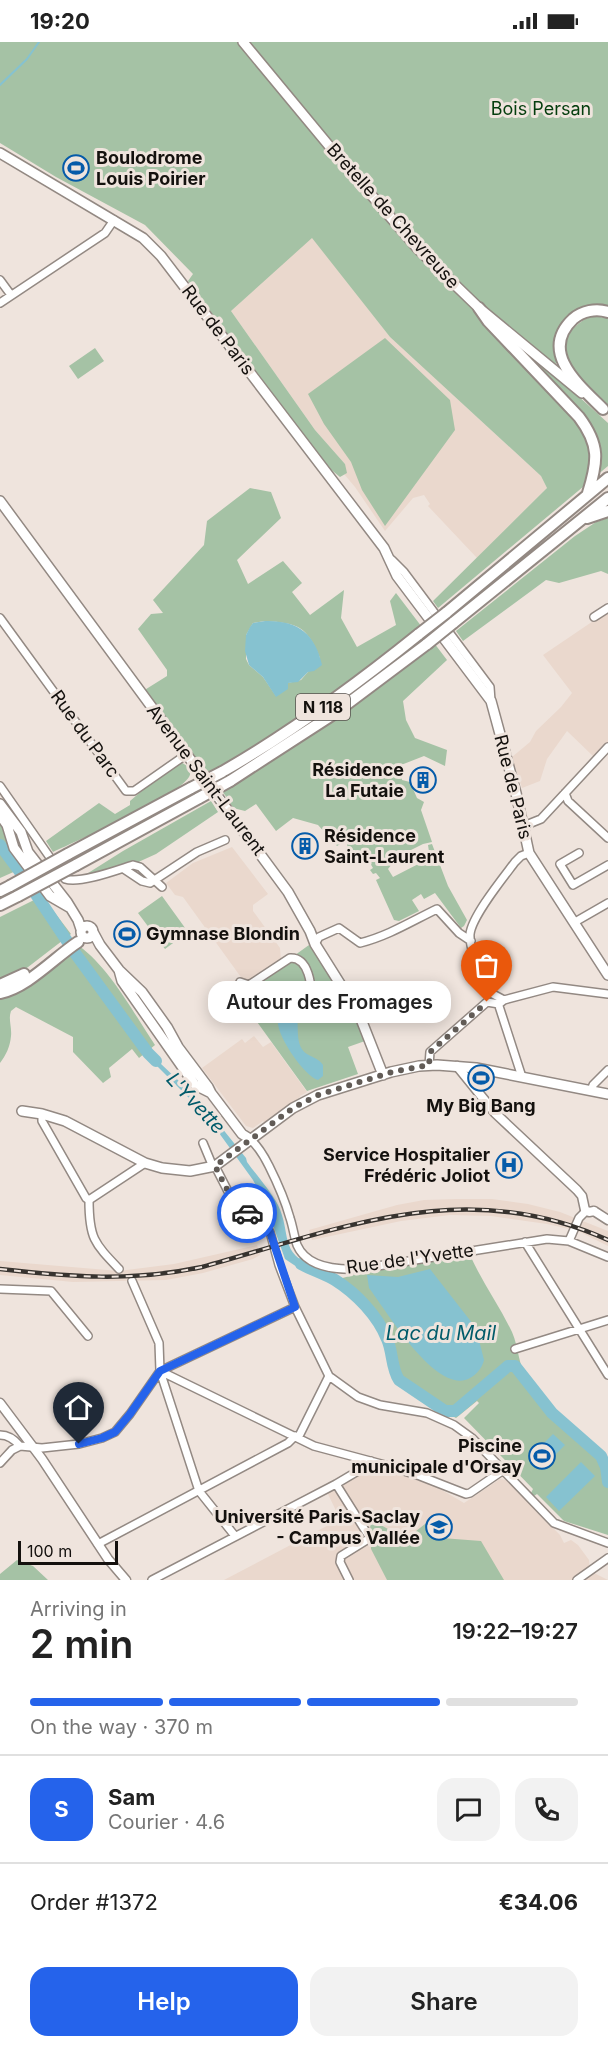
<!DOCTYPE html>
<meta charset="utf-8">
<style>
:root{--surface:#fff;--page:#f2f2f2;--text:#222;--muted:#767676;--line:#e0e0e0;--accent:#2563eb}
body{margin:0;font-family:Inter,sans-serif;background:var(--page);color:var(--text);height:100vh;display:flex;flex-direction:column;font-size:22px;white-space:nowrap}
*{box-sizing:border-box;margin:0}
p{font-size:20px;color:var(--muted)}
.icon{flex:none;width:33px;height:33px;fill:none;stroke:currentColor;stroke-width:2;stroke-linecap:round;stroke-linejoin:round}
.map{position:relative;height:1538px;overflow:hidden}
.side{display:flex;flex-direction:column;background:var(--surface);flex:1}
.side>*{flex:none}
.scale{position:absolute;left:18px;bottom:15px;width:100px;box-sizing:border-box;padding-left:6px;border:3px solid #14110e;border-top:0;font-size:16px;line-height:21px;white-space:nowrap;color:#14110e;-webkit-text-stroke:4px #efe4dd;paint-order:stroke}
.pin{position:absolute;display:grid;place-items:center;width:51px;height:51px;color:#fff;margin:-62px -26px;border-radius:50% 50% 50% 0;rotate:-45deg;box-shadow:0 0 6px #0007}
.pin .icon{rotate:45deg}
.courier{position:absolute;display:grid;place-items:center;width:60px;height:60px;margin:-30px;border:4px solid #2563eb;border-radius:50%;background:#fff;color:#222;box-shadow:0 2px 8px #0007}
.bubble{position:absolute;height:42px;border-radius:18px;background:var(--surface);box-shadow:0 3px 15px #0003;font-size:20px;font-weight:600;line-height:42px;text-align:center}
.overview em{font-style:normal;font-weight:600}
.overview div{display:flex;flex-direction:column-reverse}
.overview{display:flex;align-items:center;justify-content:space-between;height:102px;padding:0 30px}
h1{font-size:39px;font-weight:600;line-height:45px}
.bar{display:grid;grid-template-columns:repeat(4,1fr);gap:9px 6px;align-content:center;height:72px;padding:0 30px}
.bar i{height:8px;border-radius:4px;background:var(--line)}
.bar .current{background:var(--accent)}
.bar p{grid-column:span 4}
.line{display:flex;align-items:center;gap:15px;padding:0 30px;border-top:2px solid var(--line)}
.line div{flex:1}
.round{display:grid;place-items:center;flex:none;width:63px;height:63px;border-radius:18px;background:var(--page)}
.primary-button{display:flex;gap:12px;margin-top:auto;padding:12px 30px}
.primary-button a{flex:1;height:69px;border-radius:18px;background:var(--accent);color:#fff;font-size:24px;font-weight:600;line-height:69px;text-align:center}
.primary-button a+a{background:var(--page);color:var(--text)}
.status{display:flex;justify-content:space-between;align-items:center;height:42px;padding:0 30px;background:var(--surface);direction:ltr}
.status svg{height:16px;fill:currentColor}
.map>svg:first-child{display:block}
.built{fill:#ead8cd}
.green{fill:#a5c2a5;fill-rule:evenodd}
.water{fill:#86c2d0}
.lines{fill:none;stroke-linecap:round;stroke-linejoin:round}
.stream{stroke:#86c2d0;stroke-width:2}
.river{stroke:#86c2d0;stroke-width:12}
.minor-casing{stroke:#938983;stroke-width:10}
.tertiary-casing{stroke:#938983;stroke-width:11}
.secondary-casing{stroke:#938983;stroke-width:12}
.trunk-casing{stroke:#938983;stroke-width:14}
.minor{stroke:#fff;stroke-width:7}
.tertiary{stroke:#fff;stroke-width:8}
.secondary{stroke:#fff;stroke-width:9}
.trunk{stroke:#fff;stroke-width:10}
.rail-casing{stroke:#37332f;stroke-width:4.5}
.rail{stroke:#efe4dd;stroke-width:2;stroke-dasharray:7;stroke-linecap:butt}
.trunk-bridge-casing{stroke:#938983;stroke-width:14;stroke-linecap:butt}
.trunk-bridge{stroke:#fff;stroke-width:10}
.done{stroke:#615b56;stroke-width:6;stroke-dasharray:0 10.8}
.route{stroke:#2563eb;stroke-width:8}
.labels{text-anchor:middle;stroke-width:6;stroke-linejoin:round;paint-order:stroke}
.shield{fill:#efe4dd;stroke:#56504c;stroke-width:1.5}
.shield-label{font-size:16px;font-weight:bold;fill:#14110e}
.park-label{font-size:18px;fill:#043d0d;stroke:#efe4dd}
.poi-label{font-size:18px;font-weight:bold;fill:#14110e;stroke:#efe4dd;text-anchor:end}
.street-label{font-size:18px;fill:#14110e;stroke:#efe4dd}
.water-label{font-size:20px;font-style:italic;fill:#005b6a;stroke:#efe4dd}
</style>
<div class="status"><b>19:20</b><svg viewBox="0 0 49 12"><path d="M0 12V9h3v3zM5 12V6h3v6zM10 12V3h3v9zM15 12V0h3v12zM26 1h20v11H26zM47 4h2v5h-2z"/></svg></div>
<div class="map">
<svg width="608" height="1538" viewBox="0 0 608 1538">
<rect width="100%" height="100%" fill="#efe4dd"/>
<!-- built -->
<path class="built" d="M312 195 390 295 541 434 547 446 477 516 428 464 430 462 424 453 413 456 385 489 355 445 344 432 345 422 315 388 231 269Z
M608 569V700L594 715 567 689 547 717 540 739 522 746 512 715 530 700 536 689 561 665 572 651 543 613Z
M232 805 268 852 253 863V869L280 906 281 919 248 940 243 938 183 855 175 853 166 841 193 821Z
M254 994 263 1005 271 1000 307 1050 300 1054V1055L265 1081 263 1079 253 1086 246 1084 202 1026 242 997 245 1001Z
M457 1157H492L528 1162 560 1170 608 1189V1204L578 1189 547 1182 491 1174 450 1173 401 1179 312 1198 309 1188 397 1163 424 1158Z
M257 1203 260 1213 253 1217 203 1231 166 1238 73 1240 0 1233V1219L119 1229 174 1222Z
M384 1427 435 1444 464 1461 500 1437 506 1438 560 1493 564 1501 571 1498 578 1503 589 1518 590 1529 608 1538H224L340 1477 327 1450 369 1428Z"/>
<!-- green -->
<path class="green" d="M0 0H608V265L597 264 558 292 555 333 608 381V424L438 566 433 559 547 446 541 434 390 295 312 196 231 269 315 388 345 422 347 431 340 435 329 426 284 369 188 239 193 232 145 183 56 135 0 101Z
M592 274 608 276V364C595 353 573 334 567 318 559 298 574 281 592 274Z
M385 296 450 358 455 388 385 484 362 448 351 420 324 382 308 352Z
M95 306 104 319 78 337 69 324Z
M250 446 271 450 281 476 237 518 248 542 283 519 302 541 292 550 310 573 344 548 341 576 357 605 396 583 390 559 396 551 447 618 403 659 406 678 415 696 447 708 445 724 424 714 401 723 402 738 410 740 417 756 424 760 421 768 432 800 423 802 407 810 408 813 392 822 388 827 393 835 430 816 428 803 432 802 448 844 467 878 464 884 461 886 435 851 424 857 421 852 412 858 419 869 399 879 394 878 376 838 380 836 376 831 373 832 370 828 373 826 370 821 367 823 358 814 348 819 347 798 337 804 318 783 293 776 276 789 256 762 245 769 233 766 225 753 201 726 182 698 143 649 167 634V628L138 587 151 572 163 571 153 558 204 503 207 479ZM265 579C298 581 307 584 320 616L301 638 288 641 276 654 263 635 249 623 246 617V593L253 581Z
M608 476V532L601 529 559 541 546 538 463 599 456 589 575 494 596 480Z
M178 718 190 726C190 731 191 731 189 735 178 754 77 799 53 810L46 799 99 761 115 772 130 763V759Z
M211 759 218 770 156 812 123 827 85 833 123 809Z
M0 781 27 816V824L0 836Z
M42 854 71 892 19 932 0 939V875Z
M162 854 188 890 165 907 138 871Z
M309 903 352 968 365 999 348 1005 358 1032 307 1049 231 944 241 936 249 946Z
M79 904C109 925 135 973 155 1003L139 1016 132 1007 109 1026 111 1035 103 1041 73 1010V995L16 965 11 969C8 977 12 985 11 994 10 1005 6 1013 0 1021V956L22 947Z
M470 1213C482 1240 499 1263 512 1290 519 1306 518 1323 528 1338 549 1371 587 1389 608 1421V1493L564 1479 537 1452 534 1454 531 1451 533 1447 464 1376 479 1361 477 1359 456 1376C446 1370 405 1345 399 1337 393 1327 393 1315 390 1305 382 1276 357 1256 335 1238L365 1230Z
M370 1477 406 1497 425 1482 442 1496 481 1499 504 1538H387L371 1507Z
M17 1518 33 1524 48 1538H0V1532Z"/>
<!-- water -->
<path class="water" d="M265 579C297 578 315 591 322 623L314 629 308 630 298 640 288 641V647L276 655 263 635 249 623 245 609 246 593 250 585 253 581Z
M286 972H292L297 975C299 988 295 1004 307 1012 314 1016 319 1017 323 1023V1034L318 1038C305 1035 277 994 278 980Z
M149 1004 160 1021 201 1060 246 1116 247 1120C257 1134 270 1148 278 1163 292 1192 278 1211 315 1225L313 1231 297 1225 285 1217 265 1161 253 1138 206 1073 144 1011Z
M430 1227 476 1286 484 1318C482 1326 477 1332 470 1336 437 1355 386 1268 369 1246L367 1233 398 1235Z
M553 1392 565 1403 553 1415 541 1404Z
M581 1420 595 1434 559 1469 546 1455Z"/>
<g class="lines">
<!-- stream -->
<path class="stream" d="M0 43 27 17 39 0"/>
<!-- river -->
<path class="river" d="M0 803 29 842 75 911 148 1011 156 1019
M301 1222C312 1228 325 1232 335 1238 356 1251 378 1274 387 1297 393 1310 391 1326 399 1338L445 1369H455L508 1324H515L552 1371 601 1414 606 1425 608 1440"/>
<!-- minor casing -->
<g class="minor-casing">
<path id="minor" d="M0 238 11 253
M0 261 105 191 114 178
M392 518 404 530 490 645 491 659
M594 575 608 566
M0 576 126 749H134L187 712
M0 744 65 837C80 842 117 828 133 823L140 825 162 845
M565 751 568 759 608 796
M526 783 541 777 608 705
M579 811 560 822 573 843 608 823
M124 827 142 839 150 841 197 810 225 798
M575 880 608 861
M315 902 319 895 339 886 360 901C388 894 412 879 437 867L459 891 471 899
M240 940 249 943 290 916C309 915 312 944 311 958L299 967 277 963 249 943
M504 958 489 950C482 936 469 908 470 892 472 874 503 836 515 820L521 814 529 811
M498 961 522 1035
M499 962 504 958 553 945 608 952
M357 967 380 948
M429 1023 430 1010 487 960 499 962
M591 1049 593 1043 608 1028
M42 1072V1079L86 1156 89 1158
M250 1097C258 1104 264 1114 269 1124 277 1140 285 1158 290 1176 293 1185 294 1194 297 1203 307 1226 338 1228 359 1227L547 1197 569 1199 608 1215
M203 1101 213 1125
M215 1124 234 1161 264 1182 270 1190 279 1223 295 1265 329 1334 358 1355 380 1363 427 1371 454 1383 472 1396 554 1481 608 1501
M89 1158C89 1196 94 1201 119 1227
M89 1158 145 1121
M569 1199 579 1176 586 1169
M525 1200 608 1333
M132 1239 159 1301 160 1329 199 1449 235 1494
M0 1247 51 1249 88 1294
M515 1307 608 1278
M160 1329 314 1404 385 1423 420 1434 466 1452 470 1451 502 1429
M0 1393C8 1393 15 1398 20 1404
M298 1396 329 1334
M0 1421 12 1408 20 1404 42 1406 79 1402 102 1396 115 1390 130 1372 160 1329 295 1265
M336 1442 370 1496 341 1514 340 1520 349 1538
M98 1502 288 1401 295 1394
M152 1538 336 1442 363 1426 371 1419
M577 1538 608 1516"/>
</g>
<!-- tertiary casing -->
<g class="tertiary-casing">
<path id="tertiary" d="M457 1024 495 1071 577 1148 582 1154 585 1168 589 1170 594 1169
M594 1169 608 1178
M0 1361 42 1417 108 1517 126 1538"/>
</g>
<!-- secondary casing -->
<g class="secondary-casing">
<path id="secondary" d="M243 0 335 111 418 207 479 266 582 351
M0 111 143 196 161 214 384 506 397 534 491 659 516 751 529 811 608 933
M0 459 288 850 310 889 315 902 359 972 383 1033
M0 762 21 790 28 810 67 860 78 878 81 887
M0 773 7 783 14 806 50 854 69 865
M81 890a6 6 0 1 1 12 0a6 6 0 1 1-12 0Z
M93 890 100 903 119 928 142 950 167 985 178 1005 208 1045 211 1051 242 1092 250 1097
M119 928 122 939 195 1043 211 1051
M22 1069 42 1072 65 1079 145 1121 162 1126 190 1129 215 1124 293 1066 318 1053 391 1030 419 1024 437 1023 476 1026 608 1052"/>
</g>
<!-- trunk casing -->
<g class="trunk-casing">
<path id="trunk" d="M479 266 488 279 579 375C600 403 598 419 588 451
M603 367C580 344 538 310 573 277 582 269 596 266 608 270
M587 476 608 469
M446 571 608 436
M453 581 608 456
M222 730C292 690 357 642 419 592
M230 739 335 671 427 602
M68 812 191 746
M76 823 199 756
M0 849 10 844
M0 863 18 854
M0 943 24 932
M0 951C27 946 55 915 78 900"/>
</g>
<!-- minor -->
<use href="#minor" class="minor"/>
<!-- tertiary -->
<use href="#tertiary" class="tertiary"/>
<!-- secondary -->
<use href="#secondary" class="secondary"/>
<!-- trunk -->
<use href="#trunk" class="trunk"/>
<!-- rail casing -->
<g class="rail-casing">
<path id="rail" d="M0 1227C71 1235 131 1240 202 1225 343 1186 465 1133 608 1198"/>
</g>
<!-- rail -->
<use href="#rail" class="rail"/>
<!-- trunk-bridge casing -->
<g class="trunk-bridge-casing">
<path id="trunk-bridge" d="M419 592 446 571
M427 602 453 581
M191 746 222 730
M199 756 230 739
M10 844 68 812
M18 854 76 823"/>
</g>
<!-- trunk-bridge -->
<use href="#trunk-bridge" class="trunk-bridge"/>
</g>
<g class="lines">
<!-- done -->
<path class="done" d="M247 1171 234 1161 215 1124 293 1066 318 1053 392 1030 429 1023 430 1010 487 960"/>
<!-- route -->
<path class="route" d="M79 1402 102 1396 115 1390 130 1372 160 1329 295 1265 270 1190 264 1182 247 1171"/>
</g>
<!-- icons -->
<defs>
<g id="stadium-ring" transform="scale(1.35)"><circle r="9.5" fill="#efe4dd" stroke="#055ba9" stroke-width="1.5"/><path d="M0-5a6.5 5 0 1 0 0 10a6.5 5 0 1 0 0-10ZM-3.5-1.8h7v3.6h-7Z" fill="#055ba9"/></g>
<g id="building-ring" transform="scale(1.35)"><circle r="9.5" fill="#efe4dd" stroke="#055ba9" stroke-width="1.5"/><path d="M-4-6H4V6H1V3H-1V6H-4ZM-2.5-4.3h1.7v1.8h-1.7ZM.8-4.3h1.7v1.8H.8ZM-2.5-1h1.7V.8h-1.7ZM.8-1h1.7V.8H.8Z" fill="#055ba9"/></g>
<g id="hospital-ring" transform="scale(1.35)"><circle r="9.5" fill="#efe4dd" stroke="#055ba9" stroke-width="1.5"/><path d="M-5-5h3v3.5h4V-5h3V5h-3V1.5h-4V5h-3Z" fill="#055ba9"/></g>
<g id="university-ring" transform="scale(1.35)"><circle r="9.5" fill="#efe4dd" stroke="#055ba9" stroke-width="1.5"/><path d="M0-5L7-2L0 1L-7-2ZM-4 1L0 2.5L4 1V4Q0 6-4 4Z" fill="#055ba9"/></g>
</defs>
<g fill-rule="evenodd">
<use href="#stadium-ring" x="76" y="126"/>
<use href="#building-ring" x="423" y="738"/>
<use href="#building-ring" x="305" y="804"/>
<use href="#stadium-ring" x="127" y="892"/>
<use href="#stadium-ring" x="481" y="1036"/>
<use href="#hospital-ring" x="509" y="1123"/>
<use href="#stadium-ring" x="542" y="1414"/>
<use href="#university-ring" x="439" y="1485"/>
</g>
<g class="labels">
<!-- shield labels -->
<rect class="shield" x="296" y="652" width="54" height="26" rx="4.5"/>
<g class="shield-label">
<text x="323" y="671">N 118</text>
</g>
<!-- park labels -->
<g class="park-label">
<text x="541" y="73">Bois Persan</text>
</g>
<!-- poi labels -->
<g class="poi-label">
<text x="96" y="122" text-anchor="start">Boulodrome<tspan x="96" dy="21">Louis Poirier</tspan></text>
<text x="404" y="734">Résidence<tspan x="404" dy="21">La Futaie</tspan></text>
<text x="324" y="800" text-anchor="start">Résidence<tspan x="324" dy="21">Saint-Laurent</tspan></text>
<text x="146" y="898" text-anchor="start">Gymnase Blondin</text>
<text x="481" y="1070" text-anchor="middle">My Big Bang</text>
<text x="490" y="1119">Service Hospitalier<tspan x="490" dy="21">Frédéric Joliot</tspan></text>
<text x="522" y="1410">Piscine<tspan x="522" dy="21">municipale d'Orsay</tspan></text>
<text x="420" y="1481">Université Paris-Saclay<tspan x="420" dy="21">- Campus Vallée</tspan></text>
</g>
<!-- street labels -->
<g class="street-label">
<text transform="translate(393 174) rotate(48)" y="6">Bretelle de Chevreuse</text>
<text transform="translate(218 288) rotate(53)" y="6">Rue de Paris</text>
<text transform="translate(85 692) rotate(54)" y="6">Rue du Parc</text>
<text transform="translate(206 738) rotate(53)" y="6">Avenue Saint-Laurent</text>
<text transform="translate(513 745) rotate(76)" y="6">Rue de Paris</text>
<text transform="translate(410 1217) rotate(-8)" y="6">Rue de l'Yvette</text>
</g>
<!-- water labels -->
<g class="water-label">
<text transform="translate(196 1061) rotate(47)" y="7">L'Yvette</text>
<text x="441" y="1298">Lac du Mail</text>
</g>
</g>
</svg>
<div class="scale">100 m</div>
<div class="pin" style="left:487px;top:960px;background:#ea580c"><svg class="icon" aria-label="bag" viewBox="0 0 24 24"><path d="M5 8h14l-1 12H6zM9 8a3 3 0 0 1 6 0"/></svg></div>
<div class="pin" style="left:79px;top:1402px;background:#1f2937"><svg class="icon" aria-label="home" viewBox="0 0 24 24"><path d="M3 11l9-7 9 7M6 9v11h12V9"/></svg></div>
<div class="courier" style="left:247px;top:1171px"><svg class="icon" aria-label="car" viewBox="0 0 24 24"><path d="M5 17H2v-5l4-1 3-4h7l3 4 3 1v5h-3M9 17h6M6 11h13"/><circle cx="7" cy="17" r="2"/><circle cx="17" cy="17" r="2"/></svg></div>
<div class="bubble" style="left:208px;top:939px;width:243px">Autour des Fromages</div>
</div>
<section class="side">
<div class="overview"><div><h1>2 min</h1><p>Arriving in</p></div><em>19:22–19:27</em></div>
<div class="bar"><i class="current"></i><i class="current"></i><i class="current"></i><i></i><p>On the way · 370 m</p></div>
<div class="line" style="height:108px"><b class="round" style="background:var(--accent);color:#fff">S</b><div><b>Sam</b><p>Courier · 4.6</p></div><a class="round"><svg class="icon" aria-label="chat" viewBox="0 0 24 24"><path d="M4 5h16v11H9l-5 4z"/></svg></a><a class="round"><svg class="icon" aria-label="phone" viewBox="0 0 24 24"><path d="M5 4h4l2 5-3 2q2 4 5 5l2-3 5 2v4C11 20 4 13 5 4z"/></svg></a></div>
<div class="line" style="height:78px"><div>Order #1372</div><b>€34.06</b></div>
<div class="primary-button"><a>Help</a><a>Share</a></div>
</section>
